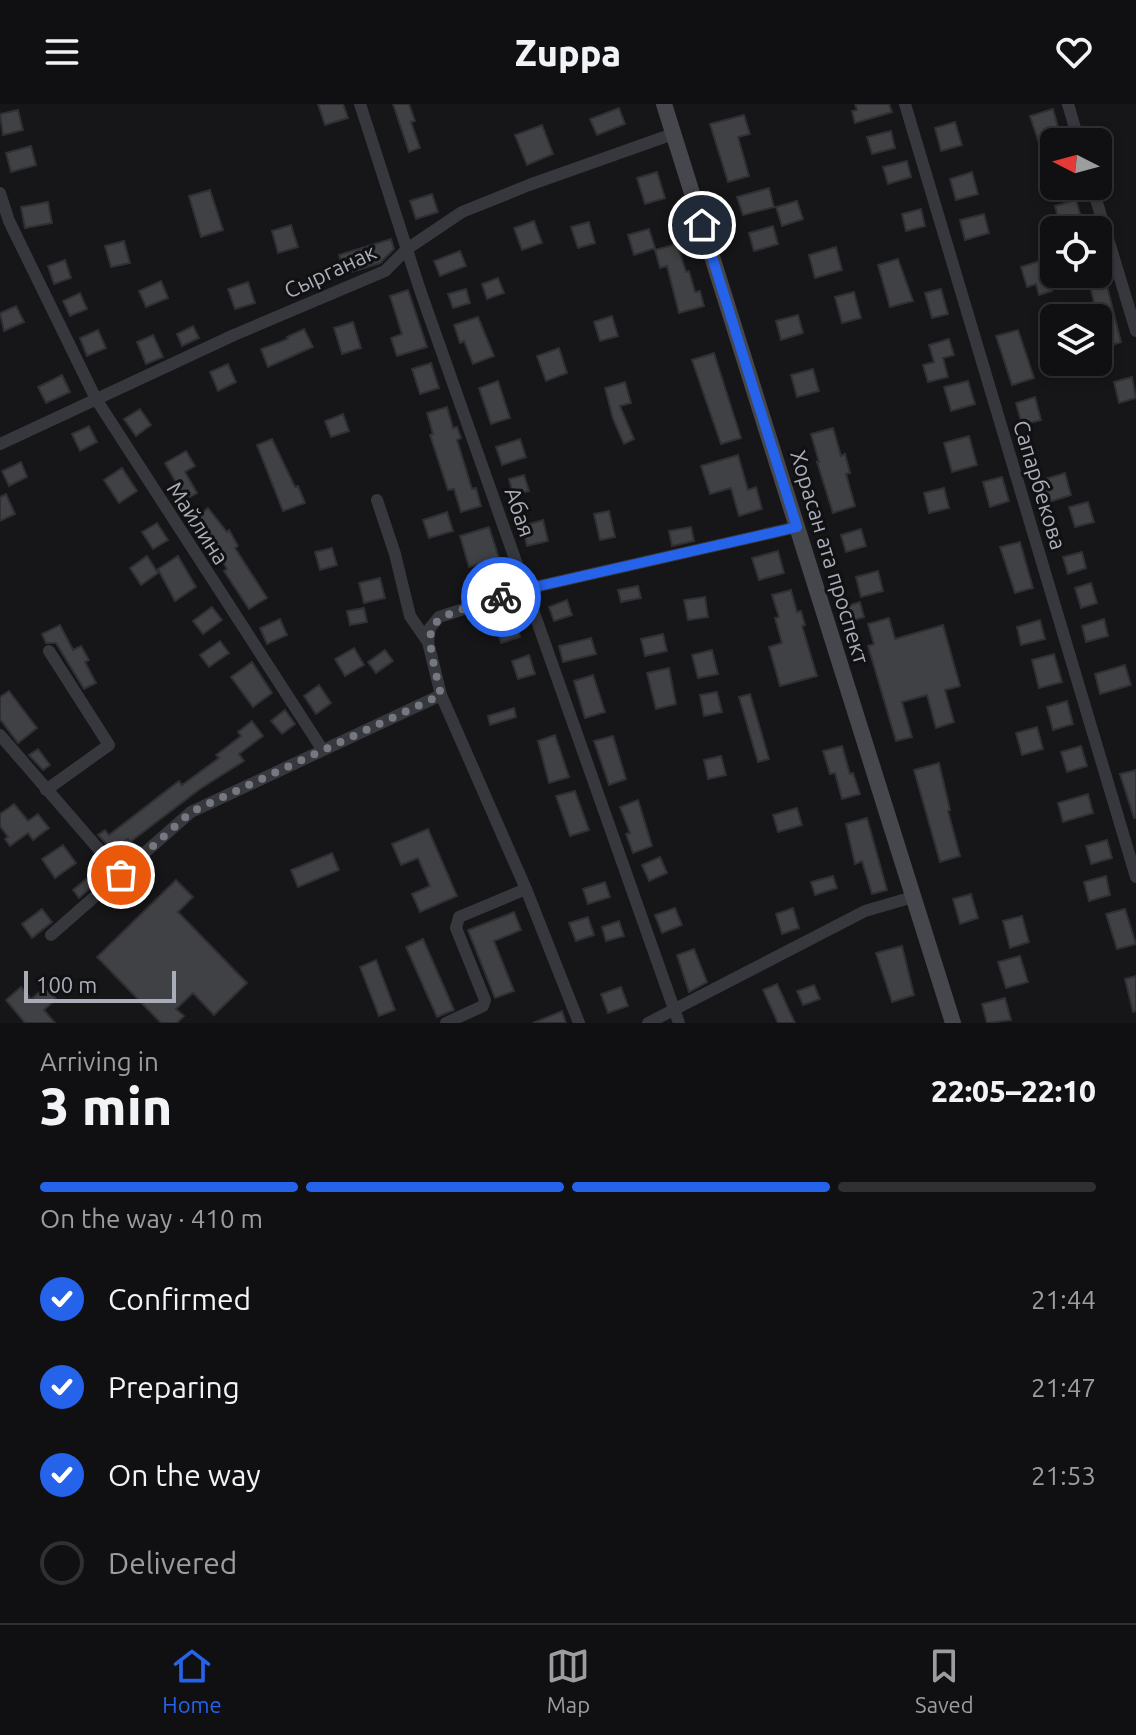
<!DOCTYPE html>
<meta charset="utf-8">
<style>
:root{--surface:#101012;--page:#19191b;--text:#f1f3f6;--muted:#9c9d9f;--line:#303032;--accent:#2563eb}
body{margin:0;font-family:Ubuntu,sans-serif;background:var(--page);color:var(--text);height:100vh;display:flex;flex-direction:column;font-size:30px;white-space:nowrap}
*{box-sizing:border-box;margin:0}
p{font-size:26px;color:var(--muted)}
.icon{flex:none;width:44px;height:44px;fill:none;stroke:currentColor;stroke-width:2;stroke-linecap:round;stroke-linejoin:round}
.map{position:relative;height:919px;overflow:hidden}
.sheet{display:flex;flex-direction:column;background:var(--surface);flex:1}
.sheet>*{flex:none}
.needle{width:52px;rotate:276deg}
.controls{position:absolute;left:1040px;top:24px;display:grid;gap:16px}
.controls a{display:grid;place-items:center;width:72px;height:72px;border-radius:12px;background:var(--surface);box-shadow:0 4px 12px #0003,0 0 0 2px var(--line);font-size:40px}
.scale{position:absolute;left:24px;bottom:20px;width:152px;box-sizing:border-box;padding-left:8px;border:4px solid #a8adb8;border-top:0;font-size:22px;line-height:28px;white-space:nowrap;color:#a8adb8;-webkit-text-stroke:6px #111113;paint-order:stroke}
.pin{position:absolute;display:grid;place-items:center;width:68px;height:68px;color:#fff;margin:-34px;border:4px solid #fff;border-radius:50%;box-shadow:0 2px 8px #0007}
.courier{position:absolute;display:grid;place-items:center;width:80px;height:80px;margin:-40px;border:6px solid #2563eb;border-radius:50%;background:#fff;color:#222;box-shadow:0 2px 10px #0007}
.head em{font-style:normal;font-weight:800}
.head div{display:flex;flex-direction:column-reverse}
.head{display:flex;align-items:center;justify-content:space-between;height:136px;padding:0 40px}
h1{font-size:52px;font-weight:800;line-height:60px}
.bar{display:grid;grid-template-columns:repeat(4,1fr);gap:12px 8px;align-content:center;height:96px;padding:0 40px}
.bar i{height:10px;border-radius:6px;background:var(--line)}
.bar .active{background:var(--accent)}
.bar p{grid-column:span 4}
ol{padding:0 40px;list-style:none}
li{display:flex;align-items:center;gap:24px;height:88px}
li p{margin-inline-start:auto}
li .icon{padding:8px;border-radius:50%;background:var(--accent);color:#fff;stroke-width:4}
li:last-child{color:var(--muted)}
li i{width:44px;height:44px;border:4px solid var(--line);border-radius:50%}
header{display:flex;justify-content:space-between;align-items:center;height:104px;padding:0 40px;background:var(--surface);font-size:36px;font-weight:800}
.tabs{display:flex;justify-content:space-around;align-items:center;height:112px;border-top:2px solid var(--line);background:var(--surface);font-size:22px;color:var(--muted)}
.tabs a{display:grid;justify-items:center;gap:4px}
.tabs .active{color:var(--accent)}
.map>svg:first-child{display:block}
.building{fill:#404145;stroke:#303034;stroke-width:2}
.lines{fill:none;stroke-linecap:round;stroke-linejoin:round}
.street{stroke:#37383d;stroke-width:12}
.secondary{stroke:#45474d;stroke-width:16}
.done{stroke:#757880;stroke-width:8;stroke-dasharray:0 14.4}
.route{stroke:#2563eb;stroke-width:10}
.labels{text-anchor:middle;stroke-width:6;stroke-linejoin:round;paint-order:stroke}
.street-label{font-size:22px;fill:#a8adb8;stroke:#111113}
</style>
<header><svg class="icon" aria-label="menu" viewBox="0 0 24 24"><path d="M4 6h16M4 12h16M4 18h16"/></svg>Zuppa<svg class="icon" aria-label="heart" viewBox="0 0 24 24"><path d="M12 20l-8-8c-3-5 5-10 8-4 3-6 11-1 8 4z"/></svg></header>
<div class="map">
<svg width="1136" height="919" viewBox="0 0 1136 919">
<rect width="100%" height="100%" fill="#161618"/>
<!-- building -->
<path class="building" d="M318 0H343L348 14 325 21Z
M393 0H409L415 17 411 18 420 44 409 48Z
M855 0H889L892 8 855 19 852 7 857 6Z
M619 4 625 20 597 31 590 15Z
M1053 5 1062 38H1054V55L1045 57 1030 12Z
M18 6 23 26 3 31 0 10Z
M744 11 750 30 738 33 749 72 728 78 710 20Z
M955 18 962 41 941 47 935 24Z
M542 21 553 50 527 61 515 31Z
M891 27 895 44 872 50 867 33Z
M31 42 36 61 11 68 6 49Z
M907 57 911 73 888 80 883 63Z
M657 68 665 94 645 100 637 74Z
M972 68 978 90 956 96 950 75Z
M769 84 774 103 743 111 737 93Z
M210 86 223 126 201 133 189 92Z
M432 90 438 108 416 115 410 97Z
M1076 96 1082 117 1061 123 1055 102Z
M797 97 803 115 782 122 776 103Z
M48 98 52 119 25 124 21 103Z
M921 105 925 122 906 127 902 110Z
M984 110 989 129 965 136 960 116Z
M534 117 542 139 522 146 514 124Z
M589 118 595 139 578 144 571 123Z
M291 121 298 143 278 149 272 127Z
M773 122 778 140 754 147 749 129Z
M649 125 655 144 634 151 628 131Z
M391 135 394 145 380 159 345 170 339 151Z
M124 137 130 159 111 163 105 142Z
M677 140 686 168 689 167 695 188 700 187 704 202 679 209 667 162 660 164 655 146Z
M836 143 842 166 815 174 809 151Z
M460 147 466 162 440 172 434 157Z
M898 155 913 197 890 203 878 161Z
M65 156 71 174 54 180 48 162Z
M1043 156 1052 187 1039 191 1036 180 1027 183 1021 163Z
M1087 170H1104L1121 238 1106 243 1092 199 1094 198Z
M498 174 504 189 487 195 482 180Z
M161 177 168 194 146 203 139 187Z
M248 178 255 199 235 205 228 185Z
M466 185 470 199 453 204 448 190Z
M941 185 948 210 932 214 925 189Z
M408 186 427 243 397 252 391 234 402 230 390 192Z
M854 188 861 214 842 219 835 193Z
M80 189 87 205 70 212 63 197Z
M16 202 24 218 4 227 0 209Z
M798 211 803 229 781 236 776 217Z
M612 212 618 232 600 237 594 218Z
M478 213 494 252 473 260 464 237 460 239 454 221Z
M353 218 361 244 342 250 334 224Z
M193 222 199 234 182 242 177 230Z
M304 225 313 243 268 263 261 245 288 235 287 233Z
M98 226 106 244 87 252 80 234Z
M1018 226 1034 274 1012 281 996 232Z
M153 231 163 253 146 260 137 238Z
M949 235 954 251 943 254 948 273 928 278 923 261 934 258 929 241Z
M559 244 567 269 546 277 537 252Z
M714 249 741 334 721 340 692 256Z
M431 259 439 284 420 290 412 265Z
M228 260 236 278 218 287 210 268Z
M813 265 819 287 797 293 791 271Z
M62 271 70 288 46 299 38 283Z
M1132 273 1136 294 1119 299 1114 278Z
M498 277 510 314 491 320 479 284Z
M968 277 975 300 951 307 944 283Z
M625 278 631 299 620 302 634 335 624 340 613 315 605 284Z
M1035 293 1041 316 1022 321 1016 299Z
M447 303 453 324 457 323 461 334 457 336 472 385 476 384 481 402 461 408 454 385 448 386 430 331 433 330 427 309Z
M140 305 151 321 136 332 124 315Z
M343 310 349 327 331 333 325 317Z
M89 322 97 338 80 347 72 330Z
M833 324 841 352 845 350 850 369 846 370 855 402 833 409 817 358H819L811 330Z
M969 332 977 361 952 368 944 339Z
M272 335 295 383 298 382 305 399 283 407 257 341Z
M520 335 526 353 502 361 496 343Z
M186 347 195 362 185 368 197 389 180 399 172 386 178 382 165 359Z
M738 351 748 386 756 383 762 405 739 412 731 384 710 390 701 362Z
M21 358 27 373 9 382 2 367Z
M122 364 137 387 119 399 104 376Z
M1065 369 1071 391 1049 398 1042 376Z
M524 371 529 387 513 391 509 375Z
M1002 373 1009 397 990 403 983 378Z
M944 384 949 404 929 409 924 389Z
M6 390 15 410 0 417V393Z
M1088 398 1094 418 1075 423 1069 403Z
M208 404 227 428 229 426 238 442 235 444 267 494 249 505 224 467 227 465 205 428 199 432 189 420Z
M609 407 615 433 600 436 594 410Z
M447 408 453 427 429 434 423 416Z
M543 416 548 437 527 442 522 422Z
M157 419 168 436 153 445 142 428Z
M489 423 499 454 469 463 460 432Z
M691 423 694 437 672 442 669 427Z
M861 425 866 442 846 448 841 431Z
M1020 438 1033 484 1015 489 1000 443Z
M332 444 337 461 320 466 315 448Z
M778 447 784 469 759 476 752 454Z
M1082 448 1086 464 1068 470 1063 453Z
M147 452 158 469 141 481 130 464Z
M178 452 196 483 175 497 158 465Z
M878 467 883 487 861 493 856 473Z
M380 474 385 494 364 499 359 479Z
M1091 479 1097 499 1081 504 1075 484Z
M638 482 641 494 621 498 618 486Z
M791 486 797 508 801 507 805 521 802 522 817 572 780 582 769 543 782 539 775 514 779 513 772 491Z
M705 493 708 513 688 516 684 496Z
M567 496 572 511 554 517 549 503Z
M860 498 864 513 851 517 847 502Z
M212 503 222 516 203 530 193 517Z
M364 504 367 518 350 521 347 507Z
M515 514 520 533 501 539 495 519Z
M889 514 895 535 943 521 960 582 945 586 954 618 936 624 927 591 902 598 912 633 896 637 868 542 874 540 868 520Z
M280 515 287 531 267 540 260 524Z
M1104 515 1108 532 1086 538 1082 522Z
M1040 516 1045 535 1021 541 1017 523Z
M60 521 73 546 81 542 89 556 85 558 96 579 84 585 56 539H46L42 530Z
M663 530 667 547 645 552 641 535Z
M591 534 596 550 563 558 559 542Z
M220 537 229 549 209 563 200 551Z
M354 544 364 561 345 572 335 555Z
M385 546 393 557 376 569 368 558Z
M712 546 718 570 698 574 692 551Z
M1054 550 1062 578 1039 584 1032 556Z
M529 551 535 570 518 575 512 557Z
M252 558 272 589 253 603 231 573Z
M1125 561 1131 581 1100 590 1095 570Z
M669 564 676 600 656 605 647 569Z
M593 571 605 608 585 614 574 577Z
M319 581 331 599 316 610 304 592Z
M9 587 37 624 18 639 0 615V593Z
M717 588 722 608 704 612 700 591Z
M750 590 769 655 758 658 739 593Z
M1067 597 1073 620 1053 626 1047 603Z
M514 604 516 613 490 621 488 612Z
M285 606 295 620 282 630 271 617Z
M252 617 263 632 239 650 244 657 200 685 130 738 128 735 112 746 98 731 105 726 109 731 179 677 182 681 219 654 216 651 241 632 238 628Z
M1037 623 1043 645 1022 651 1016 629Z
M555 631 569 673 549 679 538 637Z
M613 632 626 675 609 681 594 637Z
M842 642 850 670 853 669 860 690 842 695 835 669 830 670 823 647Z
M1081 642 1087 662 1067 668 1061 648Z
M38 645 50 661 43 666 29 651Z
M721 652 726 671 708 675 704 656Z
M939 659 950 706 948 707 960 752 940 758 914 666Z
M1136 666V714H1134L1120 670Z
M575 687 589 726 570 732 556 692Z
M1088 690 1093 709 1063 718 1058 699Z
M638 696 652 742 633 749 626 730 630 729 620 703Z
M14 700 28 717 38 710 49 724 33 736 28 729 10 742 5 735 8 733 0 722V710Z
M797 704 802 721 778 728 773 711Z
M867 714 887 786 872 790 862 757 855 760 846 720Z
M428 725 457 792 420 808 412 790 430 782 418 754 401 761 392 740Z
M1107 736 1112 754 1091 760 1086 742Z
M63 741 76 759 55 774 42 755Z
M332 749 339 766 298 783 291 766Z
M660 753 667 769 649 777 642 761Z
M90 772 96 779 79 794 73 786Z
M833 772 837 784 815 791 811 778Z
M1106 772 1110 791 1089 797 1084 778Z
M176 776 193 793 178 808 247 879 214 911 193 889 176 905 184 912 177 919H161L97 853Z
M605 778 610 793 588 800 583 785Z
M971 790 978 814 960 820 953 795Z
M675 804 682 821 662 829 655 811Z
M793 804 799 824 782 830 776 810Z
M42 805 52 818 32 834 22 820Z
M1125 805 1136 840 1117 845 1106 810Z
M514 808 521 826 494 837 514 887 495 894 468 826Z
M1022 812 1029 838 1010 844 1003 817Z
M588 813 594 831 576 837 569 819Z
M619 817 624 832 606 837 602 823Z
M423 835 454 906 437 913 406 843Z
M902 842 914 891 892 898 876 849Z
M694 845 707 878 689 888 677 851Z
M1020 852 1028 878 1006 884 998 858Z
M376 856 395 906 379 912 360 863Z
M1136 872V907L1133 908 1125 875Z
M777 880 795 919H778L763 886Z
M814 881 820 895 803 901 797 887Z
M21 883 31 895 46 883 56 895 44 906 55 919H25L6 896Z
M621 883 628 902 608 909 601 890Z
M1005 894 1011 916 987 919 982 900Z
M562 907 566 919H533Z"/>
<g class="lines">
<!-- street -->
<path class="street" d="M360 0 420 186 679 919
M905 0 1136 773
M1068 0 1079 38
M1092 82 1136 227
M0 89 9 117 96 295 322 645
M0 340 234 231 385 167 407 145 462 108 529 81 673 30
M377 396 395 450 410 512 428 538
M0 631 121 771
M46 686 109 641 49 547
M51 831 191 708 441 591
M446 919 483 902 485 896 456 824 459 813 526 785
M579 919 526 785 441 591 428 538 430 524 439 513 526 485 797 423
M648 919 865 807 913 793"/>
<!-- secondary -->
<path class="secondary" d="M664 0 953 919"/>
</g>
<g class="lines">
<!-- done -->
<path class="done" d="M121 771 191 708 441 591C421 508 423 519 501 493"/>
<!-- route -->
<path class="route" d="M501 493 526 485 797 423 702 121"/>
</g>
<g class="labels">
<!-- street labels -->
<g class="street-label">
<text transform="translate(330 167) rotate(-25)" y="8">Сырганак</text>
<text transform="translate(1040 381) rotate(73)" y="8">Сапарбекова</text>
<text transform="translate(520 408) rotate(71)" y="8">Абая</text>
<text transform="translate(198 419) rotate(57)" y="8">Майлина</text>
<text transform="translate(830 453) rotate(73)" y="8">Хорасан ата проспект</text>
</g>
</g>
</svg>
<div class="controls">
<a><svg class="needle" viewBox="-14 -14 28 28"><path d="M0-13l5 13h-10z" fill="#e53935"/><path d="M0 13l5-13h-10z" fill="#9c9d9f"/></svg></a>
<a><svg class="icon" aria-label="locate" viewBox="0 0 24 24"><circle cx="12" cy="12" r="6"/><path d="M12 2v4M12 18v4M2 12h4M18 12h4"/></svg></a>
<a><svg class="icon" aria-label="layers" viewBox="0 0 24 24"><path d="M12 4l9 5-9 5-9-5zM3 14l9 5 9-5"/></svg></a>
</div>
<div class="scale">100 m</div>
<div class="pin" style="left:121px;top:771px;background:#ea580c"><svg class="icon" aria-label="bag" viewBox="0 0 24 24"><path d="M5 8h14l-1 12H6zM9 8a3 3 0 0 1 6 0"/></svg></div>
<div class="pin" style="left:702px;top:121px;background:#1f2937"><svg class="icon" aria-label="home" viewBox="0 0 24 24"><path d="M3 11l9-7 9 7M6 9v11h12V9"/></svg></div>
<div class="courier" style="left:501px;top:493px"><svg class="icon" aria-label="bike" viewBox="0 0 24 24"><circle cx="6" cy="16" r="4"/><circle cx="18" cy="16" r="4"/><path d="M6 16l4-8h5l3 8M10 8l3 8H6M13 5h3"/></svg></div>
</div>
<section class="sheet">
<div class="head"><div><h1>3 min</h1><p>Arriving in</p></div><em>22:05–22:10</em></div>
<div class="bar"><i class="active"></i><i class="active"></i><i class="active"></i><i></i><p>On the way · 410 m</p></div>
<ol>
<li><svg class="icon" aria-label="check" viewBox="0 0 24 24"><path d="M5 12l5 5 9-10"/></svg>Confirmed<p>21:44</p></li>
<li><svg class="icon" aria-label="check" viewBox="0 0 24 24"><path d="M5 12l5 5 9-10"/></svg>Preparing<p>21:47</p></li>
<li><svg class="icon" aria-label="check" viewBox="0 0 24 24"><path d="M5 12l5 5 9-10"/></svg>On the way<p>21:53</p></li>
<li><i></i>Delivered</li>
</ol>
</section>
<nav class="tabs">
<a class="active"><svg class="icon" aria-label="home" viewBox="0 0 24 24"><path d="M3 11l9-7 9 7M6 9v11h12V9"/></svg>Home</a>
<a><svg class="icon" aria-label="map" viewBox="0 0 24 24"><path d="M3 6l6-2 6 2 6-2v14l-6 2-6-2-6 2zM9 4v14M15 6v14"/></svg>Map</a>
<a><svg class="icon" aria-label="saved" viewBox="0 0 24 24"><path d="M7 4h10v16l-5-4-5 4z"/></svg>Saved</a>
</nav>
